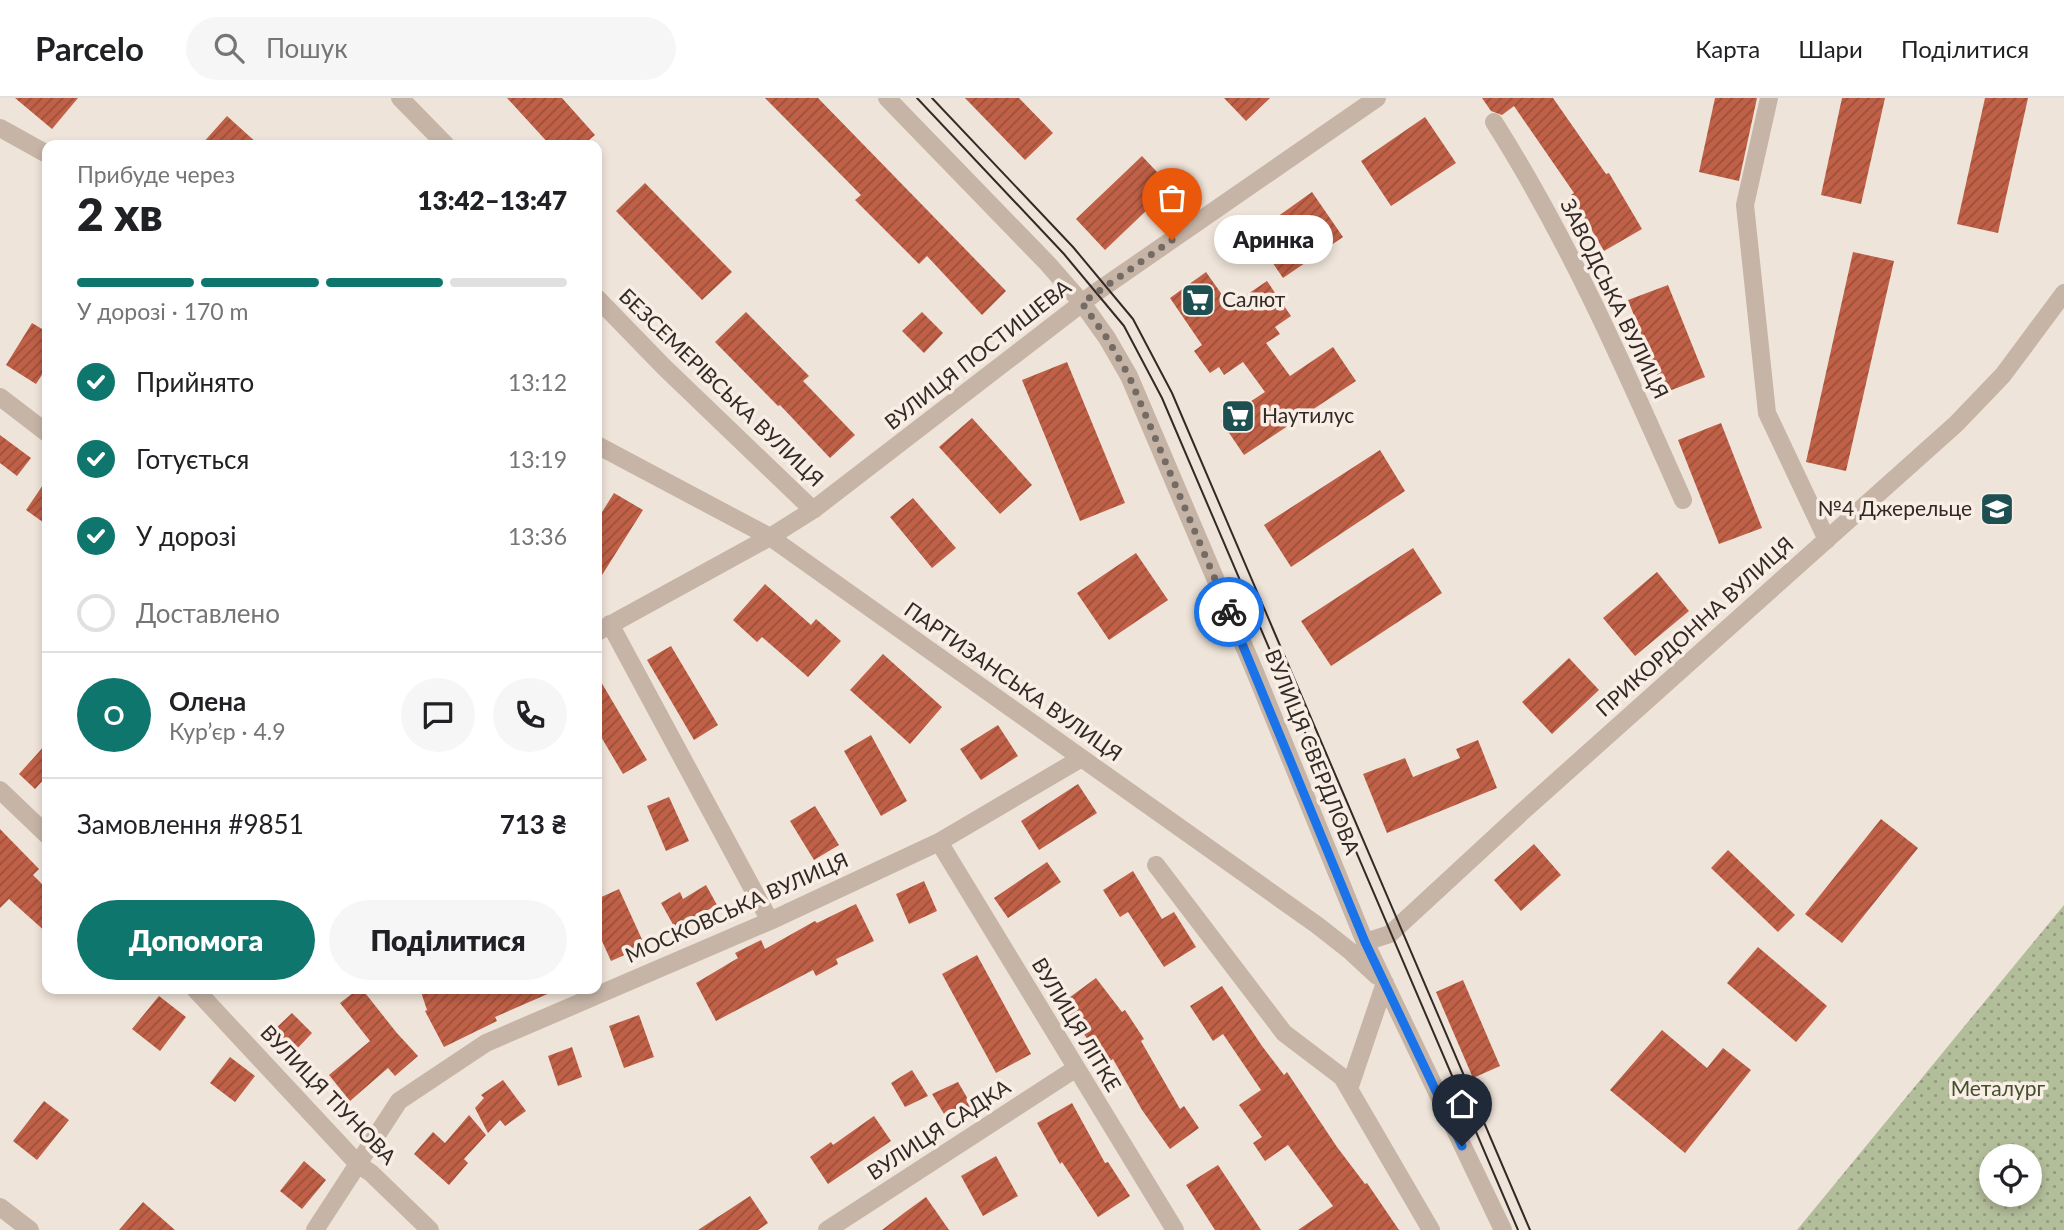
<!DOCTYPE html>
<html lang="uk">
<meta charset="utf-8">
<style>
:root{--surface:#fff;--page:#f6f6f6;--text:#202124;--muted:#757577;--line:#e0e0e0;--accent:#0f766e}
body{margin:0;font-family:Lato,sans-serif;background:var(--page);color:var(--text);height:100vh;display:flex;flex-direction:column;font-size:26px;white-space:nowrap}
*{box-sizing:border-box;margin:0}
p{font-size:23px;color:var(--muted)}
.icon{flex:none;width:38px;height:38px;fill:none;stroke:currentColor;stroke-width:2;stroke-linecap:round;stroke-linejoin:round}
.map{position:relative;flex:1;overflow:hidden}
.details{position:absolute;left:42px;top:42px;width:560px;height:854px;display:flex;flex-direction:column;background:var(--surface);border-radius:14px;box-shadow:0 4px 10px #0003}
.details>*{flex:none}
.controls{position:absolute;left:1979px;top:1046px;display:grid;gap:14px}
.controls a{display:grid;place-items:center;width:63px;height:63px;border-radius:50%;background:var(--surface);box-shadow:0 4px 10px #0003;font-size:35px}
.pin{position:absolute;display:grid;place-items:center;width:60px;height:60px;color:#fff;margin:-72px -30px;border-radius:50% 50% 50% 0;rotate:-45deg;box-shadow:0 0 7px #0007}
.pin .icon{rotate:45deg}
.courier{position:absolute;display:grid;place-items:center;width:70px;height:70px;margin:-35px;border:5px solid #1a73e8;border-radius:50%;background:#fff;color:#222;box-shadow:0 2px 9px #0007}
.bubble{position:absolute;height:49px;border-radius:24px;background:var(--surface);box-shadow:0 4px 10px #0003;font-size:23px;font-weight:800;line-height:49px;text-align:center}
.overview em{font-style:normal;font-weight:800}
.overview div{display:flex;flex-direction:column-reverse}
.overview{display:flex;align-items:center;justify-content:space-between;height:119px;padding:0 35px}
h1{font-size:46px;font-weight:800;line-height:52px}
.bar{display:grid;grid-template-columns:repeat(4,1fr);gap:10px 7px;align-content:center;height:84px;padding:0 35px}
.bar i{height:9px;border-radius:5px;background:var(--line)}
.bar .active{background:var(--accent)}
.bar p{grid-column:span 4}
.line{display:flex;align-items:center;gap:18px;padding:0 35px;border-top:2px solid var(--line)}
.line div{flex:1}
.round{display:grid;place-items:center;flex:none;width:74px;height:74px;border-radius:37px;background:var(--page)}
ol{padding:0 35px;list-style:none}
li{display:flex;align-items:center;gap:21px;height:77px}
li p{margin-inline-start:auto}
li .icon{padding:7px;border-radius:50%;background:var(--accent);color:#fff;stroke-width:4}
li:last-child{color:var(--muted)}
li i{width:38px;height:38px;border:4px solid var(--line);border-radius:50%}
.action{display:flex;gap:14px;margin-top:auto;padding:14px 35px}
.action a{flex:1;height:80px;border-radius:42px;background:var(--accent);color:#fff;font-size:28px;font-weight:800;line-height:80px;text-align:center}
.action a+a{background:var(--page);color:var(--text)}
header{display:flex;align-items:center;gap:42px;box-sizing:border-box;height:98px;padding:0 35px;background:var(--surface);border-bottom:2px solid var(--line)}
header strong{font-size:33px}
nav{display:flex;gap:38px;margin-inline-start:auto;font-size:24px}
.search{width:490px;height:63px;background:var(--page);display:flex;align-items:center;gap:18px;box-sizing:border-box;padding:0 24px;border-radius:38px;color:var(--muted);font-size:26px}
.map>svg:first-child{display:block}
.green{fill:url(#green-dots);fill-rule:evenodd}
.building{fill:url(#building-hatch)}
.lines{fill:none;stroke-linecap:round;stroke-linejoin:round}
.minor{stroke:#c6b4a6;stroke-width:18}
.tram{stroke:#332a26;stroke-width:2}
.done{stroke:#756b65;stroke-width:7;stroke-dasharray:0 12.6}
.route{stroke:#1a73e8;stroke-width:9}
.labels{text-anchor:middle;stroke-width:7;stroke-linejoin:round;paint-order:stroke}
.street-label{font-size:21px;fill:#332a26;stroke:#f8eee5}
.poi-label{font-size:21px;fill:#332a26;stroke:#f8eee5;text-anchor:start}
.park-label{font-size:21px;fill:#44502c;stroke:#f8eee5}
</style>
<header>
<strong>Parcelo</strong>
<div class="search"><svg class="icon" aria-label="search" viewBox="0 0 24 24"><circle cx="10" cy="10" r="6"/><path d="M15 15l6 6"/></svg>Пошук</div>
<nav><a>Карта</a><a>Шари</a><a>Поділитися</a></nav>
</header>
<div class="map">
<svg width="2064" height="1132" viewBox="0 0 2064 1132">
<defs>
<pattern id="green-dots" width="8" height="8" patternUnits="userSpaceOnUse" patternTransform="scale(1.75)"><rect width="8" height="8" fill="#b2bd9a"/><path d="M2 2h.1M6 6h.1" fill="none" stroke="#919a7d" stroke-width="1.8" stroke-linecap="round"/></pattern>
<pattern id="building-hatch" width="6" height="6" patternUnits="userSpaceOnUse" patternTransform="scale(1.75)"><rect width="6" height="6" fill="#bf6047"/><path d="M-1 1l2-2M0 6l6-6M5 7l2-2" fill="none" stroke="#9c4f3b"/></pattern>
</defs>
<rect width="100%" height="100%" fill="#efe4d9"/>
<!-- green -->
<path class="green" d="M2064 807V1132H1797ZM1992 1059H2030V1097H1992Z"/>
<!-- building -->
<path class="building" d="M15 0H78L52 31Z
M507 0H562L595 37 583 47H550Z
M765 0H818L1006 193 982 217 927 158 919 166 855 102 861 97Z
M965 0H1019L1053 35 1025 62Z
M1224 0H1270L1246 23Z
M1482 0H1553L1606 76 1609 75 1642 131 1604 153 1571 97 1574 95 1514 8 1502 17 1491 13Z
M1715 0H1757L1739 83 1699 74Z
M1842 0H1885L1861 106 1821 97Z
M1985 0H2028L1998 135 1957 126Z
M227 18 259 47H201Z
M1425 19 1456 65 1391 108 1361 63Z
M1142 58 1171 89 1105 152 1076 121Z
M645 85 732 174 702 202 616 113Z
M1312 94 1343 139 1283 180 1253 136Z
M1853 154 1894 163 1846 373 1806 364Z
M1206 174 1230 208 1267 183 1291 218 1275 229 1280 236 1266 245 1290 278 1333 249 1356 283 1244 357 1221 323 1265 294 1243 264 1224 277 1219 269 1210 275 1194 253 1202 247 1170 200Z
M1668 187 1705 279 1664 295 1628 202Z
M746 214 809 278 803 283 855 337 830 360 780 307 778 308 715 244Z
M922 214 943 235 924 255 902 233Z
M32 225 47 234V269L36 286 6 267Z
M1067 264 1125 405 1080 423 1022 282Z
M972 320 1032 387 1000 416 939 349Z
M1721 325 1762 430 1719 446 1678 342Z
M0 337 31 360 17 378 0 365Z
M1380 352 1405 393 1291 469 1264 427Z
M47 381V427L26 412Z
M614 395 643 412 597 485V422Z
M913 400 956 450 932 470 890 419Z
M1413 450 1442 495 1331 568 1301 523Z
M1136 455 1168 502 1109 542 1077 495Z
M1657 474 1689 513 1635 558 1603 520Z
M765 486 811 527 816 521 841 543 808 579 762 539 757 544 733 522Z
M671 548 718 627 694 642 647 562Z
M883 556 942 609 910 646 850 592Z
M1569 560 1599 592 1552 636 1522 604Z
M597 577 647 662 623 676 597 632Z
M998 627 1018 658 981 682 960 651Z
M871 637 907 703 881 718 844 653Z
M1478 642 1497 690 1387 735 1363 676 1405 660 1413 679 1460 660 1456 651Z
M47 645V678L35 691 19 676Z
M1078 686 1097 715 1039 752 1021 723Z
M669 699 689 743 666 753 647 708Z
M815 708 839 747 814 762 790 723Z
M1881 721 1918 750 1842 845 1805 816Z
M0 731 39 771 33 777 47 791V835L9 801 0 810Z
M1534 746 1561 777 1521 813 1494 782Z
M1728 752 1795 817 1778 834 1711 770Z
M1047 764 1061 784 1008 820 994 800Z
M1133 773 1162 821 1174 814 1196 849 1164 869 1128 814 1120 819 1103 792Z
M924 783 937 813 909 826 896 796Z
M706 787 717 807 675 830 661 805 680 794 683 801Z
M619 791 645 848 611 863 597 832V801Z
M856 806 874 843 836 861 838 866 816 878 813 872 716 923 696 885 738 860 735 855 761 842 765 851 815 823 817 825Z
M1758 849 1827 908 1796 944 1727 885Z
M977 857 1031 956 996 975 942 876Z
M1096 880 1122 914 1125 912 1144 941 1141 943 1180 1011 1184 1008 1199 1030 1170 1051 1142 1012 1113 961 1105 966 1062 905Z
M1463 882 1500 968 1473 980 1436 894Z
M1222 888 1262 948 1284 977 1287 974 1337 1049 1365 1086 1367 1085 1399 1132H1298L1333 1108 1288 1047 1265 1063 1253 1045 1262 1039 1239 1007 1261 992 1223 936 1213 943 1190 908Z
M358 891H362L396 934 418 958 395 978 388 970 350 1003 329 977 370 943 340 905Z
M420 891H559L495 919 497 923 444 949 425 913 427 912Z
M159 898 186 919 160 953 132 931Z
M292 915 312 935 295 953 274 932Z
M639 917 654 959 624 970 609 928Z
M1662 932 1707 970 1723 950 1751 972 1685 1055 1610 992Z
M572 949 582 979 558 988 548 958Z
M230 959 255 978 235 1004 210 985Z
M912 972 928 998 905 1009 891 985Z
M503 982 526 1013 505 1028 500 1022 488 1035 475 1010 484 1000 481 997Z
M958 984 972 1008 947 1021 932 996Z
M44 1003 69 1022 37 1062 13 1043Z
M1072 1005 1105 1065 1108 1064 1130 1098 1098 1119 1062 1064 1060 1066 1037 1025Z
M469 1017 486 1037 464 1061 468 1065 449 1087 414 1056 433 1034 445 1045Z
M874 1018 891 1043 828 1086 810 1059 831 1044 833 1047Z
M996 1058 1018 1098 983 1118 961 1078Z
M304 1063 326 1082 302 1111 280 1093Z
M1218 1067 1261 1132H1215L1186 1087Z
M750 1098 768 1125 758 1132H698Z
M926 1099 949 1132H882L904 1115Z
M143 1104 175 1132H119Z"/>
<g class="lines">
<!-- minor -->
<path class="minor" d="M400 0 446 47
M887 0 1048 166 1082 205 1107 240 1129 278 1255 574 1365 844 1503 1132
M1769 0 1745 107 1767 315 1827 442
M1494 24C1570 144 1626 273 1683 402
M0 30 47 56
M597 200 664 269 813 412
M0 299 47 335
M597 347 770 439 1317 827 1350 853 1377 878
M610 526 770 823
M597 534 770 439 813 412 1095 195 1377 0
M0 692 47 737
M939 744 1175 1132
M1156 767 1284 935 1342 979 1431 1132
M1365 844 1390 836 1521 715 1956 326 2003 277 2064 195
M195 891 359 1067 371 1075 430 1132
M1349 991 1385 885
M0 1109 30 1132
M315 1132 399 1003 486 945 770 823 939 744 1080 661
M827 1132 1075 971"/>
<!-- tram -->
<path class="tram" d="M917 0 1064 156 1124 228 1162 300 1518 1132
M932 0 1073 149 1133 221 1172 295 1530 1132"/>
</g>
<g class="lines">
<!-- done -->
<path class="done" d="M1172 142 1082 205 1107 240 1129 278 1229 514"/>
<!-- route -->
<path class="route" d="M1229 514 1365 844 1462 1048"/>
</g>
<!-- icons -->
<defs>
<g id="supermarket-square" transform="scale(1.75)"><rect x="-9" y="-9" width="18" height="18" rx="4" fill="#1e5052" stroke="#f8eee5"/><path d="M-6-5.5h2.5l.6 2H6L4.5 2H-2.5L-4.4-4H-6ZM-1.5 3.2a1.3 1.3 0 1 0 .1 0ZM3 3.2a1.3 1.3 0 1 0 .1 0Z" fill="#fff"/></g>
<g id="school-square" transform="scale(1.75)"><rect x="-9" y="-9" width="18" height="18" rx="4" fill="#1e5052" stroke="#f8eee5"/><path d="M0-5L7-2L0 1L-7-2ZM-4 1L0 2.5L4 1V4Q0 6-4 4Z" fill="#fff"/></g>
</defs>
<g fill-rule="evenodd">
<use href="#supermarket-square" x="1198" y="202"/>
<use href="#supermarket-square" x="1238" y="318"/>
<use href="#school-square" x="1997" y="411"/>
</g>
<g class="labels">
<!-- street labels -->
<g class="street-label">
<text transform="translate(1614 201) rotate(64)" y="7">ЗАВОДСЬКА ВУЛИЦЯ</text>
<text transform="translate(978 257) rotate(-38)" y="7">ВУЛИЦЯ ПОСТИШЕВА</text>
<text transform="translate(721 290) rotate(44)" y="7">БЕЗСЕМЕРІВСЬКА ВУЛИЦЯ</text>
<text transform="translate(1695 529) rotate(-42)" y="7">ПРИКОРДОННА ВУЛИЦЯ</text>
<text transform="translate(1013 584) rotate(35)" y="7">ПАРТИЗАНСЬКА ВУЛИЦЯ</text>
<text transform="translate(1312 654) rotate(68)" y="7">ВУЛИЦЯ СВЕРДЛОВА</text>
<text transform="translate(737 810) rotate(-24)" y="7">МОСКОВСЬКА ВУЛИЦЯ</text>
<text transform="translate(1076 927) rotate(59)" y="7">ВУЛИЦЯ ЛІТКЕ</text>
<text transform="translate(328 997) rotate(46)" y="7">ВУЛИЦЯ ТІУНОВА</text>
<text transform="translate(939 1032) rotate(-33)" y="7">ВУЛИЦЯ САДКА</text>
</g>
<!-- poi labels -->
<g class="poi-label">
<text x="1222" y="209">Салют</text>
<text x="1262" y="325">Наутилус</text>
<text x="1972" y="418" text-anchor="end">№4 Джерельце</text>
</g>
<!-- park labels -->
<g class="park-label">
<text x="1998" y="998">Металург</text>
</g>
</g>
</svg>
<div class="controls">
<a><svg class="icon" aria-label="locate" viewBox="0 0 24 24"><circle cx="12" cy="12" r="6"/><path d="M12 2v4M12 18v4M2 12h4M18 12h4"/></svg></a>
</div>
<div class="pin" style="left:1172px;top:142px;background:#ea580c"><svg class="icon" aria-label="bag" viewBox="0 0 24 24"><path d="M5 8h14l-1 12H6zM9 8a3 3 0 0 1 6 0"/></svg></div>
<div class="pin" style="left:1462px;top:1048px;background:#1f2937"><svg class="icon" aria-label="home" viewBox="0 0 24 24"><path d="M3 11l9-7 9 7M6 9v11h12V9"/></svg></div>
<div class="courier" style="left:1229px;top:514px"><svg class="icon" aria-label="bike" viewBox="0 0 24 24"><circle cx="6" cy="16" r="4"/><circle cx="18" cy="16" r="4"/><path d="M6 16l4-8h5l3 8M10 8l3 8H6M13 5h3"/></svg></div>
<div class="bubble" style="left:1214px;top:117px;width:119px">Аринка</div>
<section class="details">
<div class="overview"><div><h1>2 хв</h1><p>Прибуде через</p></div><em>13:42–13:47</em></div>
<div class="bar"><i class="active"></i><i class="active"></i><i class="active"></i><i></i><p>У дорозі · 170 m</p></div>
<ol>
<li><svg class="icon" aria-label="check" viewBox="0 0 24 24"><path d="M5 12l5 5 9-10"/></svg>Прийнято<p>13:12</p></li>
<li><svg class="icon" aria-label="check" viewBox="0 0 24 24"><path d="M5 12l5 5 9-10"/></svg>Готується<p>13:19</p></li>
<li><svg class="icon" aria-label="check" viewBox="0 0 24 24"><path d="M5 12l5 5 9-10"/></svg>У дорозі<p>13:36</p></li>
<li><i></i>Доставлено</li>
</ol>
<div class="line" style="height:126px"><b class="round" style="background:var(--accent);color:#fff">О</b><div><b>Олена</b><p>Кур’єр · 4.9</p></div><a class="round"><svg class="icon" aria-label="chat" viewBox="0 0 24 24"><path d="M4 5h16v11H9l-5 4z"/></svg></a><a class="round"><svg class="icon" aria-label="phone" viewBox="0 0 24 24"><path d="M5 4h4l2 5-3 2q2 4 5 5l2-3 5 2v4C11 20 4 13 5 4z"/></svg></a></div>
<div class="line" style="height:91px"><div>Замовлення #9851</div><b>713 ₴</b></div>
<div class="action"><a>Допомога</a><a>Поділитися</a></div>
</section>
</div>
